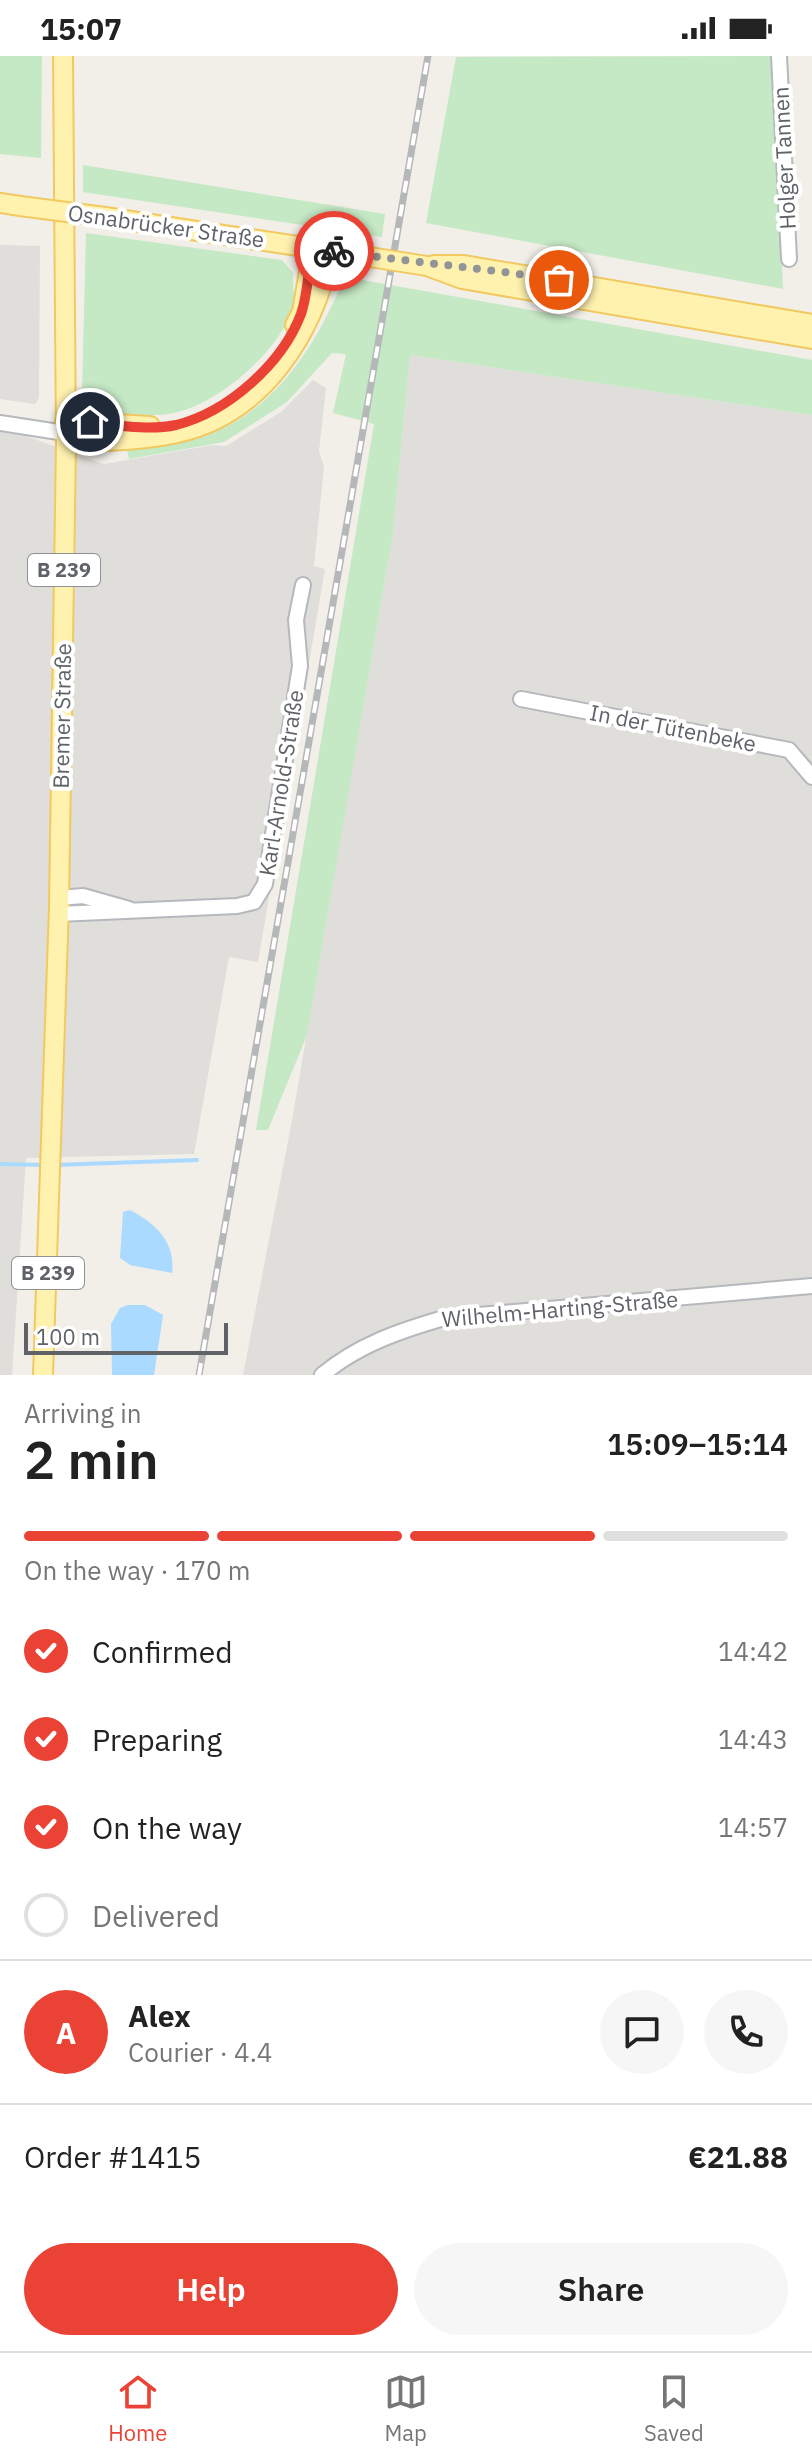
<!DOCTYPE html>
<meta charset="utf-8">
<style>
:root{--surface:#fff;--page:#f6f6f6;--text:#222;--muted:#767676;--line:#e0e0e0;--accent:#ea4335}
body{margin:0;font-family:"IBM Plex Sans",sans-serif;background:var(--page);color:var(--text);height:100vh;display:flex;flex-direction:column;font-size:30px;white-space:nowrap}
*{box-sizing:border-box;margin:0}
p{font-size:26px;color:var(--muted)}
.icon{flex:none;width:44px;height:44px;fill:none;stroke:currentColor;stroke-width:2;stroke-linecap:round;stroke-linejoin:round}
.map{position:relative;height:1319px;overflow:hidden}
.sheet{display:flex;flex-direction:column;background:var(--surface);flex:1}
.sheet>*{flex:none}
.scale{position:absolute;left:24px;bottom:20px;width:204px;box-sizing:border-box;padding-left:8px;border:4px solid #5f6368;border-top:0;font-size:22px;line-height:28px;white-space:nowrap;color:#5f6368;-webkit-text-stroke:6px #fff;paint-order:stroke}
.pin{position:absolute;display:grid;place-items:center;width:68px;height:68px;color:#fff;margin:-34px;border:4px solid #fff;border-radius:50%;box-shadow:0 2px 8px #0007}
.courier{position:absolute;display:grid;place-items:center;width:80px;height:80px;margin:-40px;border:6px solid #ea4335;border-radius:50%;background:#fff;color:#222;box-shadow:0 2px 10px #0007}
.overview em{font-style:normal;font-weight:600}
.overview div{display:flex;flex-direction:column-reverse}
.overview{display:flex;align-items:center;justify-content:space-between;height:136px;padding:0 24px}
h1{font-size:52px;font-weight:600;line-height:60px}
.bar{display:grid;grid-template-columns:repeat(4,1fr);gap:12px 8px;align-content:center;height:96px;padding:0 24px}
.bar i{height:10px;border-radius:6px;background:var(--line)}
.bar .on{background:var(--accent)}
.bar p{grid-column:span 4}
.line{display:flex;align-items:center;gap:20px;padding:0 24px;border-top:2px solid var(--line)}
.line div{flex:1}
.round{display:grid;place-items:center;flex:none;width:84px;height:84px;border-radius:42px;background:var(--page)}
ol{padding:0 24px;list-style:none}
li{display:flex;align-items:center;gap:24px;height:88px}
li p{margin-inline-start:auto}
li .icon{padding:8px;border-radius:50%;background:var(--accent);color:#fff;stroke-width:4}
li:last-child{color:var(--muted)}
li i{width:44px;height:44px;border:4px solid var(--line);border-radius:50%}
.button{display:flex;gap:16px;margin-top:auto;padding:16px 24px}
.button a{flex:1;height:92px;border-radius:48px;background:var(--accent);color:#fff;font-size:32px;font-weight:600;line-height:92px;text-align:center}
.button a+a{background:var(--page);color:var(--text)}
.status{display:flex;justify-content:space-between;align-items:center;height:56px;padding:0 40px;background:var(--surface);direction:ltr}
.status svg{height:22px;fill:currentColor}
.tabs{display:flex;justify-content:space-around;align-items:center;height:112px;border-top:2px solid var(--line);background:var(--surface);font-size:22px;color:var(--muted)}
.tabs a{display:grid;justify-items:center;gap:4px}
.tabs .on{color:var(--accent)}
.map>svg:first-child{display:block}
.industrial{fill:#e0deda}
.green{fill:#c5e8c5}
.water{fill:#aadaff}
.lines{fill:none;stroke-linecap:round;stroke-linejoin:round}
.stream{stroke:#aadaff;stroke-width:4}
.minor-casing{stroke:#b5b8bc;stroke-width:18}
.major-casing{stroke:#f2c960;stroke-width:22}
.minor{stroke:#fff;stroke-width:14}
.major{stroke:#fff2af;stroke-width:18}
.rail-casing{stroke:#b6b7b8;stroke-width:7}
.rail{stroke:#fff;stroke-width:4;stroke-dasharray:12;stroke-linecap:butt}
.major-bridge-casing{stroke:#f2c960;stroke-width:22;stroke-linecap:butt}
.major-bridge{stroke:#fff2af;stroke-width:18}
.done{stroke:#929495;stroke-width:8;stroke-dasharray:0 14.4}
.route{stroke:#ea4335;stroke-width:10}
.labels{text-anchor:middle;stroke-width:8;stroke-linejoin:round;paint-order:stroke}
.shield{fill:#fff;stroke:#8f9295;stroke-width:2}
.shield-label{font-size:20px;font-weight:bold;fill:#5f6368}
.street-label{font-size:22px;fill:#5f6368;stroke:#fff}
</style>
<div class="status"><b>15:07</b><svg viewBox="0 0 49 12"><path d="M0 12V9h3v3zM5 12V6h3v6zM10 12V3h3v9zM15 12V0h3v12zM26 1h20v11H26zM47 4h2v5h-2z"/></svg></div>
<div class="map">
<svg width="812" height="1319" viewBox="0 0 812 1319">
<rect width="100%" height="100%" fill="#f1efe8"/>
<!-- industrial -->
<path class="industrial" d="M0 189 40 190 39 342 35 348 0 343Z
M410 299 812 359V1319H243L292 1064 393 478Z
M313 324 326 332 319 395 324 411 314 510 325 513 258 906 229 901 194 1098 26 1102 12 1319H0V376L26 380 104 408 213 389 226 390 281 356Z"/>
<!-- green -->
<path class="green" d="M0 0H42L41 102 0 98Z
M772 0 783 233 426 167 456 1Z
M83 109 385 158 382 181 83 136Z
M86 177 282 204 293 217C293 229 295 243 292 254 278 297 213 353 167 358 143 361 117 359 93 354L82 337Z
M345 221 812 304V359L410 299 393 478 307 979 268 1074H256L374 368 333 357 346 298 332 297 287 346 224 386 129 403 127 394C152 390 183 389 206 380 279 352 316 288 345 221Z"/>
<!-- water -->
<path class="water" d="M130 1154C155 1167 176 1186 172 1217L130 1209 120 1202 123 1156Z
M128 1249H145L163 1259 154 1319H112L111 1268 120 1252Z"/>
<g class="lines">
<!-- stream -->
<path class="stream" d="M0 1108 46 1109
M54 1109 197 1104"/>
<!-- minor casing -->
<g class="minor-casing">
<path id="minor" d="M779 0 789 203
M0 367 65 377
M521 643 789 694 812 721
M59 842 83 840 129 853
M58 858 237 850 254 846 265 828 300 610 296 564 303 529
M322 1319C358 1289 399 1275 444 1262L812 1230"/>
</g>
<!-- major casing -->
<g class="major-casing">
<path id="major" d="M0 147 20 150
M105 161 357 199
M434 209H464L812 268
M427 210 462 223 812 283
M295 269 302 256 313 192
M65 365 150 370
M66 387C101 385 142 385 177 377 264 358 314 276 331 195
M43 1319 59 850 66 387 63 0"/>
</g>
<!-- minor -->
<use href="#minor" class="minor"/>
<!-- major -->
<use href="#major" class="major"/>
<!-- rail casing -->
<g class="rail-casing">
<path id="rail" d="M199 1319 428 0"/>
</g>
<!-- rail -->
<use href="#rail" class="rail"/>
<!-- major-bridge casing -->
<g class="major-bridge-casing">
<path id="major-bridge" d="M20 150 105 161
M357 199 427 210"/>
</g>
<!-- major-bridge -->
<use href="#major-bridge" class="major-bridge"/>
</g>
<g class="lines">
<!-- done -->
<path class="done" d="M334 195C409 206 484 212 559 224"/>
<!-- route -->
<path class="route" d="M90 366C117 369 149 375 176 369 228 356 282 308 301 258 308 238 308 213 313 192L334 195"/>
</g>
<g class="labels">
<!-- shield labels -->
<g class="shield">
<rect x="28" y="498" width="72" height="32" rx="6"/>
<rect x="12" y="1201" width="72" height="32" rx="6"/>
</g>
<g class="shield-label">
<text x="64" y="521">B 239</text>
<text x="48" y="1224">B 239</text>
</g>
<!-- street labels -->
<g class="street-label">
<text transform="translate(784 102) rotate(-93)" y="8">Holger Tannen</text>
<text transform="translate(166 170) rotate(8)" y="8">Osnabrücker Straße</text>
<text transform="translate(62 660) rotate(-89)" y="8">Bremer Straße</text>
<text transform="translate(673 672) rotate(11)" y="8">In der Tütenbeke</text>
<text transform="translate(281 727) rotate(-81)" y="8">Karl-Arnold-Straße</text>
<text transform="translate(560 1253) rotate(-5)" y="8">Wilhelm-Harting-Straße</text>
</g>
</g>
</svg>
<div class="scale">100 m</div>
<div class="pin" style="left:559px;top:224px;background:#ea580c"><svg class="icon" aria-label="bag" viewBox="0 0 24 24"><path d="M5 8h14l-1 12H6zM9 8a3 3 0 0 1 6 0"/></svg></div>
<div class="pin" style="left:90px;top:366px;background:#1f2937"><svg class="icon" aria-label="home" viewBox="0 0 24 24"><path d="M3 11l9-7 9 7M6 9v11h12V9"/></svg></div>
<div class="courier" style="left:334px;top:195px"><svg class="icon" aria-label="bike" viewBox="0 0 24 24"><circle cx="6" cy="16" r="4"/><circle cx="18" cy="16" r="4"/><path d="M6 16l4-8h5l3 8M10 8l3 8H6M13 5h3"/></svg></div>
</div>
<section class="sheet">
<div class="overview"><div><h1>2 min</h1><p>Arriving in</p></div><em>15:09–15:14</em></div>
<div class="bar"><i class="on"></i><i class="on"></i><i class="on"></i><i></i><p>On the way · 170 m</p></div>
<ol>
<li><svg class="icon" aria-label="check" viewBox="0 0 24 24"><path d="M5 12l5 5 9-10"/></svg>Confirmed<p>14:42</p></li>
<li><svg class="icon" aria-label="check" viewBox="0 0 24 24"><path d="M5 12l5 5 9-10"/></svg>Preparing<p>14:43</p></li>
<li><svg class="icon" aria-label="check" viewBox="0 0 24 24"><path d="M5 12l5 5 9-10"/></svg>On the way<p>14:57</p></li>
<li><i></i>Delivered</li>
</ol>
<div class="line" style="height:144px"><b class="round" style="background:var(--accent);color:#fff">A</b><div><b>Alex</b><p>Courier · 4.4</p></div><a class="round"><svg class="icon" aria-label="chat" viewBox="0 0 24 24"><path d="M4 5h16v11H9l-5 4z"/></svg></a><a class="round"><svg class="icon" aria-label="phone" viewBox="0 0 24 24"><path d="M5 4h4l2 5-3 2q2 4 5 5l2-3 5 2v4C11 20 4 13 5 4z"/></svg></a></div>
<div class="line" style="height:104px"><div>Order #1415</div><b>€21.88</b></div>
<div class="button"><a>Help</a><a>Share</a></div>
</section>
<nav class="tabs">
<a class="on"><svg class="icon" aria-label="home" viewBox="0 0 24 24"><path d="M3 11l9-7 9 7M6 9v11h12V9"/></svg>Home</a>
<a><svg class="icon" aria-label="map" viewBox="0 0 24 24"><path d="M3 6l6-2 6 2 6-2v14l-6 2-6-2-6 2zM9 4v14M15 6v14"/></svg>Map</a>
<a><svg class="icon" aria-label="saved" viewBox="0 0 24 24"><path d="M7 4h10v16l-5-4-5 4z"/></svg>Saved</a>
</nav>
